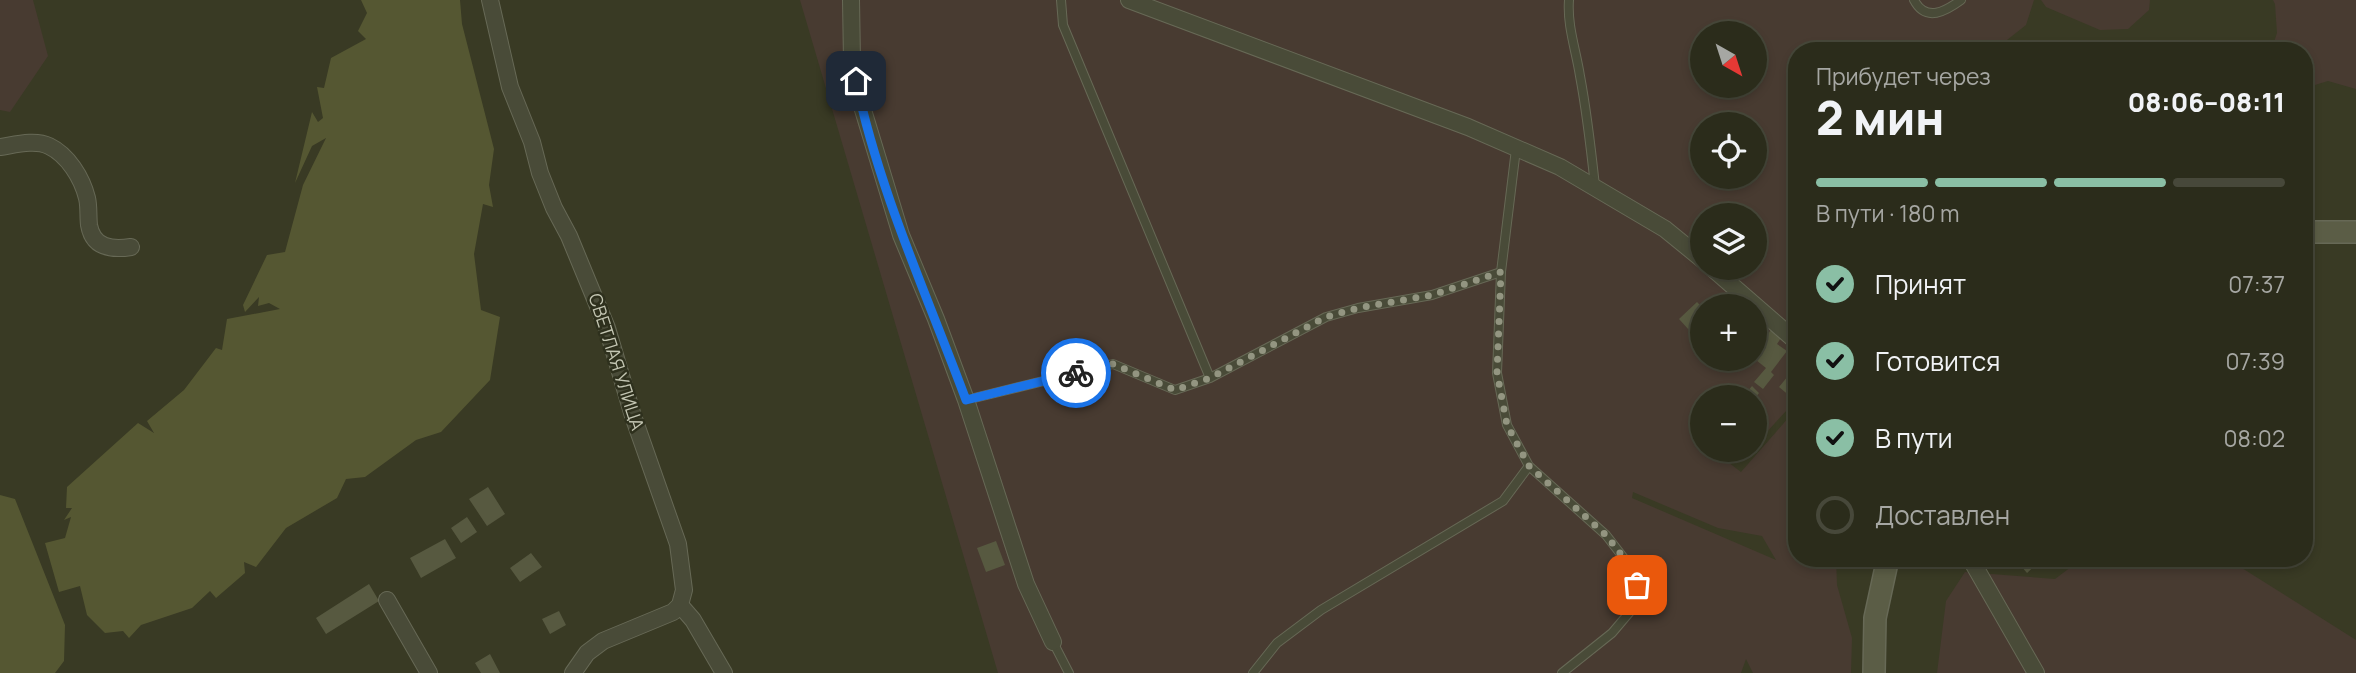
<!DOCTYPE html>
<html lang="ru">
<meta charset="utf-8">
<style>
:root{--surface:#2b2c1b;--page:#333424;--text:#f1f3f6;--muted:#a6a7a3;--line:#47483a;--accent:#8abfa5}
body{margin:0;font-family:Manrope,sans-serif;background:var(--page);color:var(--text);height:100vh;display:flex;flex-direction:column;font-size:26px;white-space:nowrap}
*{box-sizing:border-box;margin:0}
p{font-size:23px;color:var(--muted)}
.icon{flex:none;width:38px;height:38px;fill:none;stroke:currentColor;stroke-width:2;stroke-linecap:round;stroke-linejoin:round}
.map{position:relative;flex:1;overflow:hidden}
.drawer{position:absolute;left:1788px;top:42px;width:525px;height:525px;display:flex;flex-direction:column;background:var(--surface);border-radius:28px;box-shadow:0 4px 10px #0003,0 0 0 2px var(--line)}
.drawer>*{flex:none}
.needle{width:46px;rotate:141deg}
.fabs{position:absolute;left:1690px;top:21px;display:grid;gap:14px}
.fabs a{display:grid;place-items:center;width:77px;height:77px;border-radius:50%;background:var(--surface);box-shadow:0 4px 10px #0003,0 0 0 2px var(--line);font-size:35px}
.pin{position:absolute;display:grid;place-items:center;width:60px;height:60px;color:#fff;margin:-30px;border-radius:14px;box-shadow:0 4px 10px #0006}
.courier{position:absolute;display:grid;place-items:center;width:70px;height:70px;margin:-35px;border:5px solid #1a73e8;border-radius:50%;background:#fff;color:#222;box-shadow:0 2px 9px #0007}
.overview em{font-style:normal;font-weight:800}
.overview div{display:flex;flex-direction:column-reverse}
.overview{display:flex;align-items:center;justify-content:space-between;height:119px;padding:0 28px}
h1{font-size:46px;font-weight:800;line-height:52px}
.bar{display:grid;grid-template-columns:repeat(4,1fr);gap:10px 7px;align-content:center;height:84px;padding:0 28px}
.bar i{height:9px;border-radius:5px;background:var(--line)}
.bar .active{background:var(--accent)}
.bar p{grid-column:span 4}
ol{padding:0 28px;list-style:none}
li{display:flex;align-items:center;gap:21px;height:77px}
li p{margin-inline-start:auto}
li .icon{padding:7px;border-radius:50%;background:var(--accent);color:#111;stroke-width:4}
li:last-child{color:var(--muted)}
li i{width:38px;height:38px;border:4px solid var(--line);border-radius:50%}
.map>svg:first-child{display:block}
.green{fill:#483b31;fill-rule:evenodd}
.water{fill:#555732}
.building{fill:#575940}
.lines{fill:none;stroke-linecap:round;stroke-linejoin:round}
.lane-casing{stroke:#676956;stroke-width:10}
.street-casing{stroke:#676956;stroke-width:18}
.secondary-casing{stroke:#676956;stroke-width:24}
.lane{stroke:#494b38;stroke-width:8}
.street{stroke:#494b38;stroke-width:16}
.secondary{stroke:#5b5d46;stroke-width:21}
.done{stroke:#939581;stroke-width:7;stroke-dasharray:0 12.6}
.route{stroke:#1a73e8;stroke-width:9}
.labels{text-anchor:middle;stroke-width:5;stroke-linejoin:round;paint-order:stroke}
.street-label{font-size:18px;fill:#c4c6b3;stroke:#2e301d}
</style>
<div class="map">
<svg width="2356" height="673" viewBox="0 0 2356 673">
<rect width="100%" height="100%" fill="#393a24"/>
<!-- green -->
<path class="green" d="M0 0H33L48 56 10 112 0 110Z
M800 0H2034L2026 25 1993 51H1797V399L1755 445V397H1703V450H1750L1740 461 1716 453 1741 472 1797 408V558H1836L1837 585 1852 638 1851 673H1753L1746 659 1741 673H998ZM1703 33H1755V86H1703ZM1703 124H1755V177H1703ZM1703 215H1755V268H1703ZM1703 306H1755V359H1703ZM1633 492 1718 528 1762 536 1776 560 1632 498Z
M2041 0H2150L2149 10 2128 29 2100 30 2046 7Z
M2273 0H2356V89L2328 81 2305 88V51H2271L2277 33 2275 4Z
M2083 558H2226L2356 640V673H1937L1946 601 1965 572 2055 579Z"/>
<!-- water -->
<path class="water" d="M361 0H460L462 24 494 149 489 185 493 207 483 204 474 254 481 310 500 317 490 380 441 432 416 440 365 477 346 479 337 498 286 528 256 567 244 562 245 573 216 598 210 591 192 608 141 625 129 638 123 631 105 633 87 615 80 586 59 592 45 543 65 538 71 517 64 520 72 508H66L67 487 138 423 154 433 147 421 184 390 216 348 222 350 227 319 280 309 269 303 258 306 259 297 245 312 243 305 267 255 285 252 303 185 326 138 312 146 295 183 312 112 318 122 323 118 317 87 324 88 331 58 366 39 358 31 367 13Z
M2033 40 2072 42 2081 51H2017Z
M0 495 15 499 65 625 64 661 55 673H0Z"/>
<!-- building -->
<path class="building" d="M1697 302 1703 308V316L1689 330 1679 319Z
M1771 330 1781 338 1777 344 1787 351 1771 372 1774 375 1763 389 1754 382 1766 368 1756 360 1761 354 1755 348Z
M1788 376 1797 384V402L1779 387Z
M1752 386 1759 393 1756 397H1743Z
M488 487 505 514 487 526 469 499Z
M467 517 477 532 461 543 451 528Z
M445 539 456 558 421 578 410 558Z
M996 541 1005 565 986 572 977 548Z
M531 553 542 567 520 582 510 568Z
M2014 558H2043L2027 573Z
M369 584 379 601 326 634 316 618Z
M559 611 566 625 550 634 542 619Z
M490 654 500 673H481L475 663Z"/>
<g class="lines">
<!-- lane casing -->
<g class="lane-casing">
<path id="lane" d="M1061 0 1063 25 1210 378
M1569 0C1567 26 1576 50 1580 76 1587 113 1591 149 1595 186
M1914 0C1926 23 1946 11 1961 0
M1516 149 1501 272 1497 373 1507 425 1529 466 1606 535 1633 570 1640 600 1612 633 1562 673
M966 400 1113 364 1175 390 1210 378 1326 317 1358 308 1432 295 1501 272
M1053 642 1069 673
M1253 673 1277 643 1321 610 1503 501 1529 466"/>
</g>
<!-- street casing -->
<g class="street-casing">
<path id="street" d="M490 0 510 87 532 142 540 173 554 208 569 236 607 328 633 416 678 544 684 590 680 605 673 612 603 641 587 653 573 673
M851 0 852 61 860 100 901 235 936 319 966 400 1026 584 1053 642
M1129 0 1468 127 1560 167 1665 229 1703 260
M0 147C14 145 35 139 49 146 68 155 82 178 87 198 89 206 88 216 89 225 93 248 112 250 131 247
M1712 268 1797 342
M1970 558 2036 673
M387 600 429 673
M680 605 693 620 724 673"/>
</g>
<!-- secondary casing -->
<g class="secondary-casing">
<path id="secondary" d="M2305 232H2356
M1874 673 1875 618 1888 558"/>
</g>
<!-- lane -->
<use href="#lane" class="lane"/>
<!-- street -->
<use href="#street" class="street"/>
<!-- secondary -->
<use href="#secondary" class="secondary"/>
</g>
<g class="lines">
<!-- done -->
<path class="done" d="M1076 373 1113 364 1175 390 1210 378 1326 317 1358 308 1432 295 1501 272 1497 373 1507 425 1529 466 1606 535 1633 570 1637 585"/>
<!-- route -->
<path class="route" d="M856 81C879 191 927 295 966 400L1076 373"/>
</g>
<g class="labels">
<!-- street labels -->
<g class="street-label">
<text transform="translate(616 362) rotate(72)" y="6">СВЕТЛАЯ УЛИЦА</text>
</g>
</g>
</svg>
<div class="fabs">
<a><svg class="needle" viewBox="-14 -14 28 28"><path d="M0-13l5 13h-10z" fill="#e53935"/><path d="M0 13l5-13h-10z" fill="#a6a7a3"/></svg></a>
<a><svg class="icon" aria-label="locate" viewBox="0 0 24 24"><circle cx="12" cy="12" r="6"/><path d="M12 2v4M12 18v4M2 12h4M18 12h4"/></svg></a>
<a><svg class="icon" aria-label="layers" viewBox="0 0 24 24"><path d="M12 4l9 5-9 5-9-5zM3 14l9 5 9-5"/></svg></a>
<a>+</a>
<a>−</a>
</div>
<div class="pin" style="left:1637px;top:585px;background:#ea580c"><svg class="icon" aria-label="bag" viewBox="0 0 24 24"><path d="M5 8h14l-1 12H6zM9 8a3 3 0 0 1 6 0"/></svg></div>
<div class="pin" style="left:856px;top:81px;background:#1f2937"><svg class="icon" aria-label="home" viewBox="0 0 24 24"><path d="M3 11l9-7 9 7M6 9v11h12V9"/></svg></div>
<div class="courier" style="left:1076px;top:373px"><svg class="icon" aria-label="bike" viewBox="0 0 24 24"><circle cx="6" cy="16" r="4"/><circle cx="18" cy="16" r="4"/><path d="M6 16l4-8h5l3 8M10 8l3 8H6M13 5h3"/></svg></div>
<section class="drawer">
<div class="overview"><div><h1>2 мин</h1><p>Прибудет через</p></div><em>08:06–08:11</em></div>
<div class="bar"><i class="active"></i><i class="active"></i><i class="active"></i><i></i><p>В пути · 180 m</p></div>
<ol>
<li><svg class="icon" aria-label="check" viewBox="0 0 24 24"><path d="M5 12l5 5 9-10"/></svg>Принят<p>07:37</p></li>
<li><svg class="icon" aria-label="check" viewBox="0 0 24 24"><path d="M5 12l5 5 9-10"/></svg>Готовится<p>07:39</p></li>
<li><svg class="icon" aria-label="check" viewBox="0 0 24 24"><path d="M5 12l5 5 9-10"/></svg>В пути<p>08:02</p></li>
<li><i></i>Доставлен</li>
</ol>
</section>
</div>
